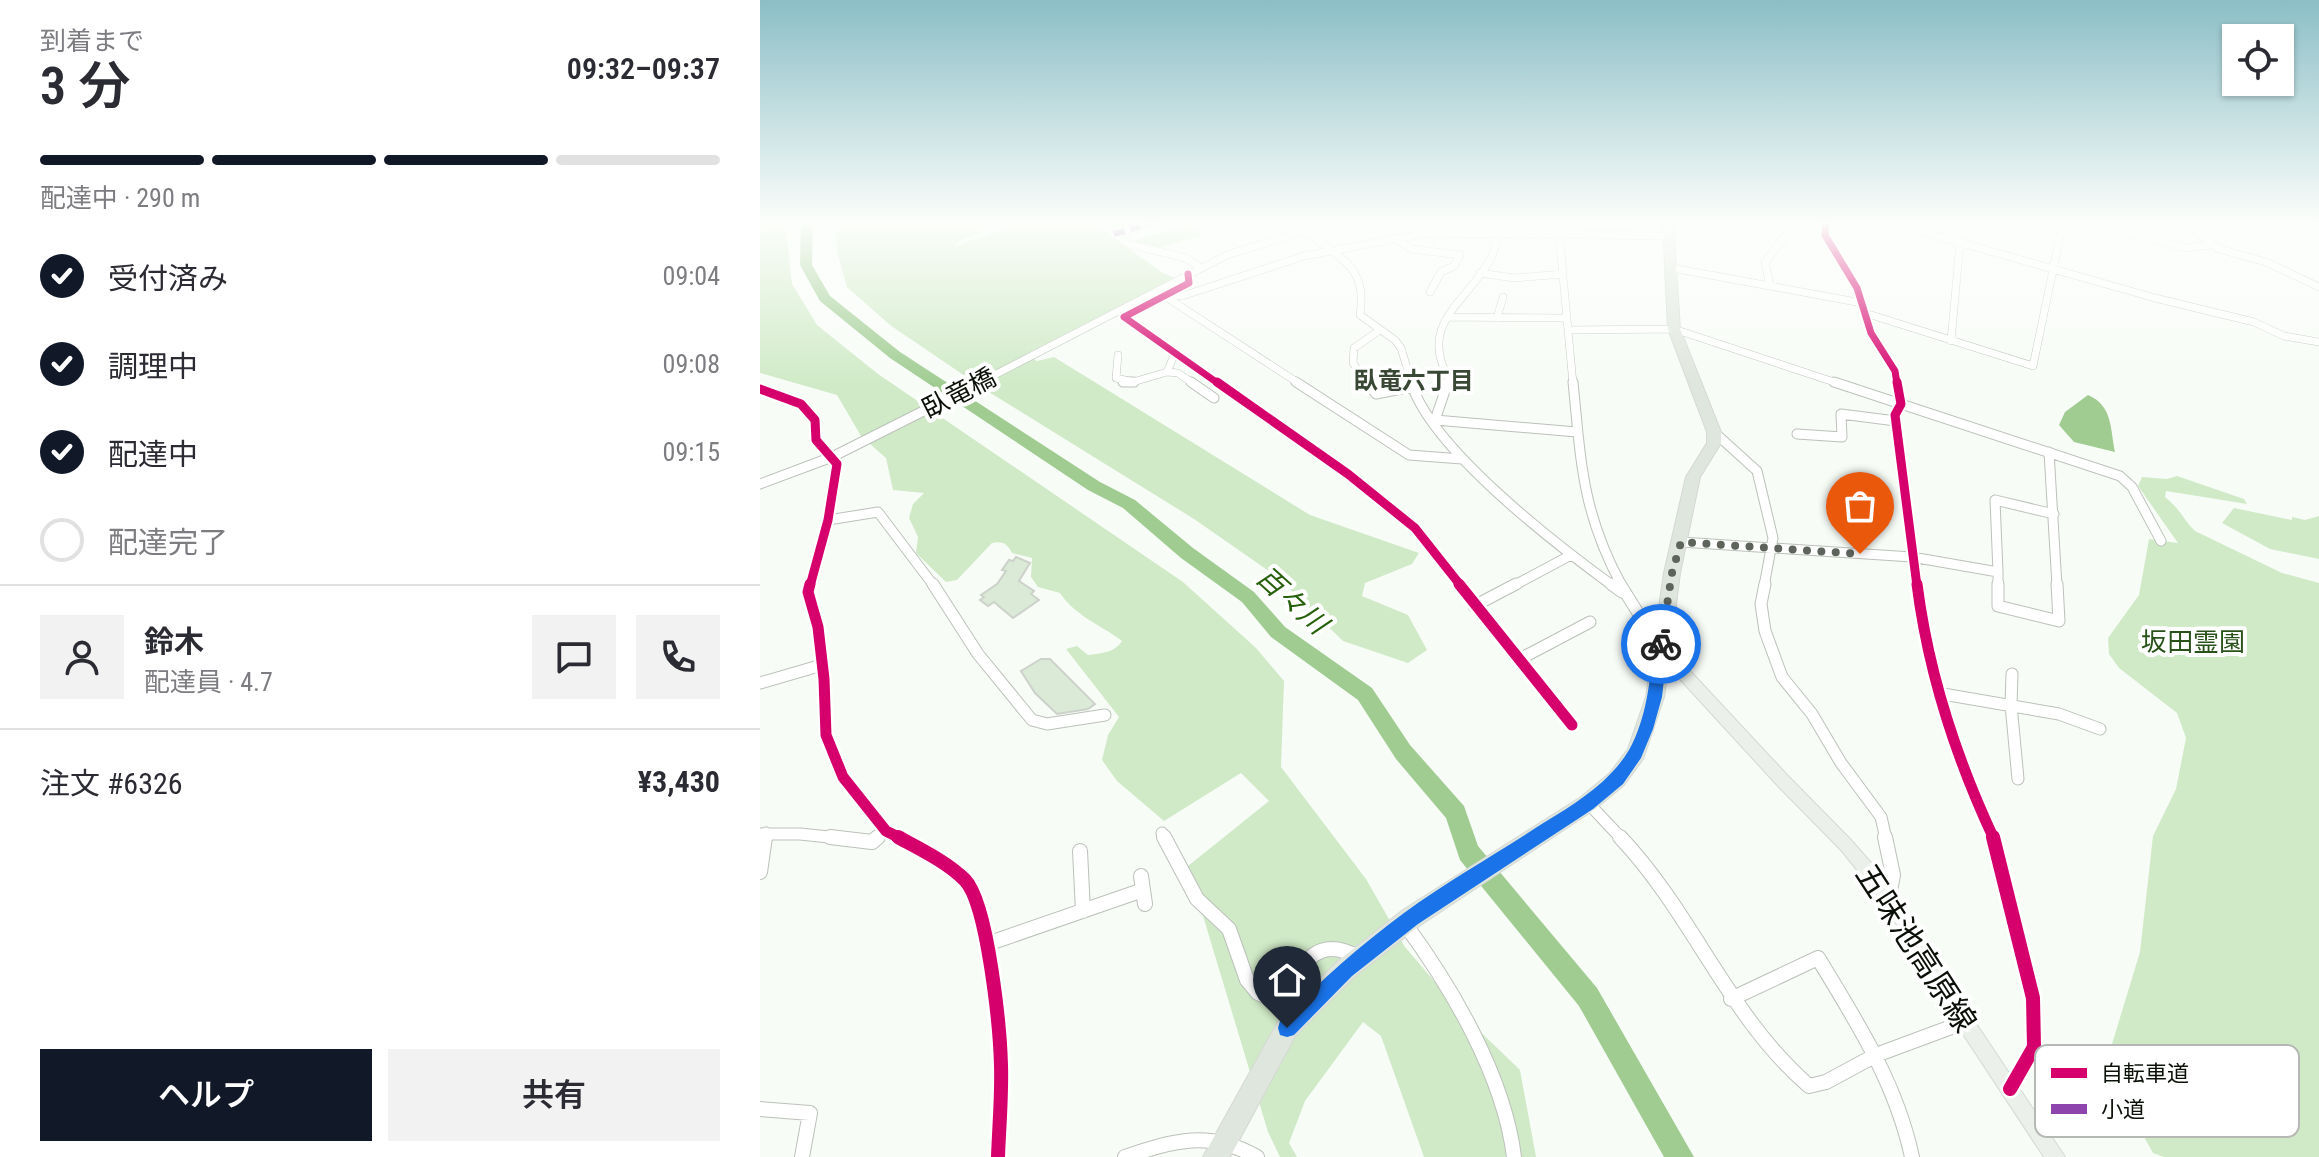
<!DOCTYPE html>
<html lang="ja">
<meta charset="utf-8">
<style>
:root{--surface:#fff;--page:#f2f2f3;--text:#2b2b33;--muted:#7c7c81;--line:#e1e1e2;--accent:#111827}
body{margin:0;font-family:"Roboto Condensed","Noto Sans JP",sans-serif;background:var(--page);color:var(--text);height:100vh;display:flex;flex-direction:column;font-size:30px;white-space:nowrap}
*{box-sizing:border-box;margin:0}
p{font-size:26px;color:var(--muted)}
.icon{flex:none;width:44px;height:44px;fill:none;stroke:currentColor;stroke-width:2;stroke-linecap:round;stroke-linejoin:round}
.map{position:relative;flex:1;overflow:hidden}
.drawer{display:flex;flex-direction:column;background:var(--surface);width:760px}
.drawer>*{flex:none}
.tools{position:absolute;left:1462px;top:24px;display:grid;gap:16px}
.tools a{display:grid;place-items:center;width:72px;height:72px;border-radius:0px;background:var(--surface);box-shadow:0 2px 6px #0004;font-size:40px}
.pin{position:absolute;display:grid;place-items:center;width:68px;height:68px;color:#fff;margin:-82px -34px;border-radius:50% 50% 50% 0;rotate:-45deg;box-shadow:0 0 8px #0007}
.pin .icon{rotate:45deg}
.courier{position:absolute;display:grid;place-items:center;width:80px;height:80px;margin:-40px;border:6px solid #1a73e8;border-radius:50%;background:#fff;color:#222;box-shadow:0 2px 10px #0007}
.summary em{font-style:normal;font-weight:600}
.summary div{display:flex;flex-direction:column-reverse}
.summary{display:flex;align-items:center;justify-content:space-between;height:136px;padding:0 40px}
h1{font-size:52px;font-weight:600;line-height:60px}
.bar{display:grid;grid-template-columns:repeat(4,1fr);gap:12px 8px;align-content:center;height:96px;padding:0 40px}
.bar i{height:10px;border-radius:6px;background:var(--line)}
.bar .on{background:var(--accent)}
.bar p{grid-column:span 4}
.line{display:flex;align-items:center;gap:20px;padding:0 40px;border-top:2px solid var(--line)}
.line div{flex:1}
.round{display:grid;place-items:center;flex:none;width:84px;height:84px;border-radius:0px;background:var(--page)}
ol{padding:0 40px;list-style:none}
li{display:flex;align-items:center;gap:24px;height:88px}
li p{margin-inline-start:auto}
li .icon{padding:8px;border-radius:50%;background:var(--accent);color:#fff;stroke-width:4}
li:last-child{color:var(--muted)}
li i{width:44px;height:44px;border:4px solid var(--line);border-radius:50%}
.cta{display:flex;gap:16px;margin-top:auto;padding:16px 40px}
.cta a{flex:1;height:92px;border-radius:0px;background:var(--accent);color:#fff;font-size:32px;font-weight:600;line-height:92px;text-align:center}
.cta a+a{background:var(--page);color:var(--text)}
main{display:flex;flex:1;min-height:0}
.map>svg:first-child{display:block}
.green{fill:#d0eac7}
.water{fill:#a0cc92}
.lines{fill:none;stroke-linecap:round;stroke-linejoin:round}
.river{fill:#a0cc92;fill-rule:evenodd}
.building{fill:#dbe9d7;stroke:#ccd2ca;stroke-width:2}
.minor-far3-casing{stroke:#bcc1ba;stroke-width:8}
.minor-far2-casing{stroke:#bcc1ba;stroke-width:11}
.minor-far1-casing{stroke:#bcc1ba;stroke-width:13}
.minor-casing{stroke:#bcc1ba;stroke-width:16}
.major-casing{stroke:#d5d8d4;stroke-width:2}
.highway-casing{stroke:#d5d8d4;stroke-width:2}
.minor-far3{stroke:#fefffe;stroke-width:7}
.minor-far2{stroke:#fefffe;stroke-width:9}
.minor-far1{stroke:#fefffe;stroke-width:11}
.minor{stroke:#fefffe;stroke-width:14}
.major{fill:#ebf0ea;fill-rule:evenodd}
.highway{fill:#dfe6dd;fill-rule:evenodd}
.quiet{stroke:#8e44ad;stroke-width:6;stroke-dasharray:11 6;stroke-linecap:butt}
.cycleway-far3-casing{stroke:#fff;stroke-width:11}
.cycleway-far2-casing{stroke:#fff;stroke-width:13}
.cycleway-far1-casing{stroke:#fff;stroke-width:16}
.cycleway-casing{stroke:#fff;stroke-width:19}
.cycleway-far3{stroke:#d6006c;stroke-width:7}
.cycleway-far2{stroke:#d6006c;stroke-width:9}
.cycleway-far1{stroke:#d6006c;stroke-width:11}
.cycleway{stroke:#d6006c;stroke-width:14}
.route{fill:#1a73e8}
.done{stroke:#5e635c;stroke-width:8;stroke-dasharray:0 14.4}
.labels{text-anchor:middle;stroke-width:8;stroke-linejoin:round;paint-order:stroke}
.far-neighbourhood-label{font-size:24px;font-weight:bold;fill:#394834;stroke:#fff}
.street-label{font-size:26px;fill:#0b1109;stroke:#fff}
.park-label{font-size:26px;fill:#29511a;stroke:#fff}
.water-label{font-size:28px;font-style:italic;fill:#26600a;stroke:#fff}
.near-street-label{font-size:32px;fill:#0b1109;stroke:#fff}
.key{fill:#fff;stroke:#b6b8b5;stroke-width:2}
.key-label{font-size:22px;fill:#0b1109}
</style>
<main>
<section class="drawer">
<div class="summary"><div><h1>3 分</h1><p>到着まで</p></div><em>09:32–09:37</em></div>
<div class="bar"><i class="on"></i><i class="on"></i><i class="on"></i><i></i><p>配達中 · 290 m</p></div>
<ol>
<li><svg class="icon" aria-label="check" viewBox="0 0 24 24"><path d="M5 12l5 5 9-10"/></svg>受付済み<p>09:04</p></li>
<li><svg class="icon" aria-label="check" viewBox="0 0 24 24"><path d="M5 12l5 5 9-10"/></svg>調理中<p>09:08</p></li>
<li><svg class="icon" aria-label="check" viewBox="0 0 24 24"><path d="M5 12l5 5 9-10"/></svg>配達中<p>09:15</p></li>
<li><i></i>配達完了</li>
</ol>
<div class="line" style="height:144px"><a class="round"><svg class="icon" aria-label="person" viewBox="0 0 24 24"><circle cx="12" cy="8" r="4"/><path d="M4 21q1-7 8-7t8 7"/></svg></a><div><b>鈴木</b><p>配達員 · 4.7</p></div><a class="round"><svg class="icon" aria-label="chat" viewBox="0 0 24 24"><path d="M4 5h16v11H9l-5 4z"/></svg></a><a class="round"><svg class="icon" aria-label="phone" viewBox="0 0 24 24"><path d="M5 4h4l2 5-3 2q2 4 5 5l2-3 5 2v4C11 20 4 13 5 4z"/></svg></a></div>
<div class="line" style="height:104px"><div>注文 #6326</div><b>¥3,430</b></div>
<div class="cta"><a>ヘルプ</a><a>共有</a></div>
</section>
<div class="map">
<svg width="1559" height="1157" viewBox="0 0 1559 1157">
<rect width="100%" height="100%" fill="#f8fcf7"/>
<!-- green -->
<path class="green" d="M0 222H25L32 284 57 325 118 374 423 582 496 648 524 681 521 767 606 879 645 947 704 1016 760 1070 776 1157H664L621 1036 603 1022 545 1101 529 1143 537 1157H520L508 1132 428 866 509 801 481 773 404 821 357 781 342 760 348 735 359 717 306 649 317 646 328 655C342 653 354 653 362 641 341 625 315 616 300 593L278 587 271 577 272 558 252 553C247 543 242 541 232 543L197 580 186 582 156 553 158 537 149 518 153 504 164 493 133 490 126 458 101 436 77 395 0 373Z
M74 222H246L199 241 193 247 263 222H332L401 272 414 278 266 354 277 361 294 357 550 515 659 553 652 564 605 583 602 596 648 615 667 650 648 663 583 641 516 576 434 519 224 389 130 325 87 287 78 255Z
M432 223 441 232V236L398 248 373 241Z
M1417 476 1484 499 1487 504 1406 491 1405 497C1422 511 1422 518 1435 531L1522 573 1559 583V1157H1404L1393 1153 1345 1067 1380 952 1393 836 1416 789 1426 738 1417 713 1359 668 1349 654 1348 638 1379 595 1389 539 1418 543 1378 486 1382 477 1407 479Z
M1474 508 1532 520V517L1545 520 1559 516V559L1510 549 1462 523Z"/>
<!-- water -->
<path class="water" d="M1328 395C1353 406 1350 428 1355 452L1314 442 1299 425 1305 412Z"/>
<g class="lines">
<!-- river -->
<path class="river" d="M41 222H53L52 265 70 296 140 352 340 482 375 500 433 548 494 592 525 627 612 688 650 745 704 806 718 846 837 988 934 1157H904L819 1006 700 860 686 818 636 759 598 700 511 637 482 602 421 558 363 508 328 490 130 358 60 301 40 265Z"/>
</g>
<!-- building -->
<path class="building" d="M256 557 270 563 259 581 274 591 271 594 279 600 253 618 234 602 228 606 220 600 224 597 221 595 237 584 246 571 242 570 249 560 253 561Z
M281 659H290L335 704 328 709 297 714 275 693 261 671Z"/>
<g class="lines">
<!-- minor-far3 casing -->
<g class="minor-far3-casing">
<path id="minor-far3" d="M338 222 368 244 426 258 441 268
M798 222 813 384
M1066 222 1065 235 1097 288 1111 333 1135 371 1137 384
M1114 222 1149 228 1395 298 1494 322 1524 336 1559 342
M1181 222 1180 226 1200 243 1191 341
M1327 222 1425 248 1452 245
M1423 222 1459 249 1506 262 1559 287
M545 230C578 259 608 264 600 315L635 340 641 348 652 384
M354 234 393 222
M635 239 652 249 700 255 694 266 681 272 670 292
M912 268 1102 303
M720 273 754 278 803 274
M428 274 429 283 364 317 459 384
M1010 286 1005 262 1032 227V222
M406 297 540 384
M408 297 425 295 544 256 668 233 907 236
M1105 313 1273 366 1303 222
M688 317 807 318
M737 318 743 297
M809 330 914 329 1080 384
M358 355 356 378 373 382 407 372 415 353
M407 372 418 373 434 384
M217 384 467 255 573 222
M608 384 593 363 594 348 620 330
M687 384 689 379C657 323 708 302 731 258 737 247 736 234 742 222"/>
</g>
<!-- minor-far2 casing -->
<g class="minor-far2-casing">
<path id="minor-far2" d="M363 382H374
M431 382 454 398
M457 382 588 474 655 528 701 586
M536 382 649 455 702 459
M607 382 616 394 652 387
M651 382C670 448 797 545 853 586
M813 382C821 462 822 513 862 586
M1074 382 1360 476 1372 487 1401 541
M1137 382 1141 404 1135 415 1157 586
M0 389 41 404 55 420 56 440 77 464 68 520 50 586
M675 420 688 382
M675 420 817 432
M954 432 997 471 1013 538 1004 586
M1037 434 1082 437 1081 414 1136 421
M1289 452 1297 586
M0 484 72 457 221 382
M68 520 118 512 174 586
M921 542 1152 557 1238 572V586
M1238 572 1235 500 1294 514
M753 586 811 555"/>
</g>
<!-- minor-far1 casing -->
<g class="minor-far1-casing">
<path id="minor-far1" d="M50 584 48 592 58 627 64 679 66 735 83 777 126 831 142 839
M173 584 218 654 272 720 287 724 345 715
M699 584 812 725
M851 584 862 592
M860 584 900 648
M1005 584 1001 604 1005 631 1022 677 1052 714 1081 763 1121 817 1126 839
M1157 584C1168 671 1197 760 1234 839
M1238 584V606L1299 621 1297 584
M714 606 756 584
M760 659 830 622
M1252 674 1251 705 1258 779
M0 683 62 665
M1183 694 1299 714 1340 729
M828 803 862 839
M402 833 405 839
M0 834H40L88 839
M5 839 6 833
M115 839 126 831"/>
</g>
<!-- minor casing -->
<g class="minor-casing">
<path id="minor" d="M70 837 112 842 118 837
M138 837C160 849 187 862 205 880 228 904 240 1029 241 1065 242 1096 239 1127 238 1157
M404 837 437 899 469 929 487 980 498 993 507 997C546 974 550 930 600 958
M860 837C933 914 968 1016 1049 1086L1066 1082 1116 1055 1205 1022
M1125 837 1133 875 1129 896
M1233 837 1273 998 1274 1047 1250 1089
M320 851 323 911
M0 872 5 837
M381 876 385 904
M645 924C692 988 744 1076 754 1157
M227 944 383 890
M971 999 1058 958C1097 1022 1136 1083 1152 1157
M0 1109 50 1113 42 1157
M365 1157C415 1140 449 1130 497 1157"/>
</g>
<!-- major casing -->
<g class="major-casing">
<path id="major" d="M900 643 905 644 1028 776 1091 840 1135 890 1211 1016 1305 1157H1284L1199 1028 1123 902 1081 850 1018 786 895 652 894 648 895 644Z"/>
</g>
<!-- highway casing -->
<g class="highway-casing">
<path id="highway" d="M903 222H913L920 329 961 432V443L940 477 920 573 904 697 883 759 864 785 835 809 659 926 594 977 535 1036 470 1157H443L519 1020 578 961 643 910 821 797 850 773 868 749 886 697 904 573 926 477 947 443V432L908 329Z"/>
</g>
<!-- minor-far3 -->
<use href="#minor-far3" class="minor-far3"/>
<!-- minor-far2 -->
<use href="#minor-far2" class="minor-far2"/>
<!-- minor-far1 -->
<use href="#minor-far1" class="minor-far1"/>
<!-- minor -->
<use href="#minor" class="minor"/>
<!-- major -->
<use href="#major" class="major"/>
<!-- highway -->
<use href="#highway" class="highway"/>
<!-- quiet -->
<path class="quiet" d="M354 234 393 222"/>
<!-- cycleway-far3 casing -->
<g class="cycleway-far3-casing">
<path id="cycleway-far3" d="M1066 222 1065 235 1097 288 1111 333 1135 371 1137 384
M428 274 429 283 364 317 459 384"/>
</g>
<!-- cycleway-far2 casing -->
<g class="cycleway-far2-casing">
<path id="cycleway-far2" d="M457 382 588 474 655 528 701 586
M1137 382 1141 404 1135 415 1157 586
M0 389 41 404 55 420 56 440 77 464 68 520 50 586"/>
</g>
<!-- cycleway-far1 casing -->
<g class="cycleway-far1-casing">
<path id="cycleway-far1" d="M50 584 48 592 58 627 64 679 66 735 83 777 126 831 142 839
M699 584 812 725
M1157 584C1168 671 1197 760 1234 839"/>
</g>
<!-- cycleway casing -->
<g class="cycleway-casing">
<path id="cycleway" d="M138 837C160 849 187 862 205 880 228 904 240 1029 241 1065 242 1096 239 1127 238 1157
M1233 837 1273 998 1274 1047 1250 1089"/>
</g>
<!-- cycleway-far3 -->
<use href="#cycleway-far3" class="cycleway-far3"/>
<!-- cycleway-far2 -->
<use href="#cycleway-far2" class="cycleway-far2"/>
<!-- cycleway-far1 -->
<use href="#cycleway-far1" class="cycleway-far1"/>
<!-- cycleway -->
<use href="#cycleway" class="cycleway"/>
</g>
<!-- sky -->
<linearGradient id="sky" x2="0" y2="1"><stop stop-color="#8bbec6"/><stop offset="0.58" stop-color="#fcfefb"/><stop offset="1" stop-color="#fcfefb" stop-opacity="0"/></linearGradient>
<rect width="1559" height="384" fill="url(#sky)"/>
<!-- route -->
<path class="route" d="M901 638 908 644 902 697 893 729 881 758 863 784 833 809 658 924 592 976 534 1035 527 1037 520 1035 518 1028 520 1021C560 982 599 946 644 913 686 882 733 856 777 827 811 806 848 785 869 750 887 718 890 679 894 644Z"/>
<g class="lines">
<!-- done -->
<path class="done" d="M901 644 912 573 921 542 1100 554"/>
</g>
<g class="labels">
<!-- far-neighbourhood labels -->
<g class="far-neighbourhood-label">
<text x="654" y="389">臥竜六丁目</text>
</g>
<!-- street labels -->
<g class="street-label">
<text transform="translate(199 393) rotate(-27)" y="9">臥竜橋</text>
</g>
<!-- park labels -->
<g class="park-label">
<text x="1433" y="651">坂田霊園</text>
</g>
<!-- water labels -->
<g class="water-label">
<text transform="translate(532 600) rotate(42)" y="10">百々川</text>
</g>
<!-- near-street labels -->
<g class="near-street-label">
<text transform="translate(1156 948) rotate(57)" y="11">五味池高原線</text>
</g>
</g>
<!-- legend -->
<rect x="1275" y="1045" width="264" height="92" rx="12" class="key"/>
<rect x="1291" y="1068" width="36" height="10" fill="#d6006c"/>
<rect x="1291" y="1104" width="36" height="10" fill="#8e44ad"/>
<g class="key-label">
<text x="1341" y="1081">自転車道</text>
<text x="1341" y="1117">小道</text>
</g>
</svg>
<div class="tools">
<a><svg class="icon" aria-label="locate" viewBox="0 0 24 24"><circle cx="12" cy="12" r="6"/><path d="M12 2v4M12 18v4M2 12h4M18 12h4"/></svg></a>
</div>
<div class="pin" style="left:1100px;top:554px;background:#ea580c"><svg class="icon" aria-label="bag" viewBox="0 0 24 24"><path d="M5 8h14l-1 12H6zM9 8a3 3 0 0 1 6 0"/></svg></div>
<div class="pin" style="left:527px;top:1028px;background:#1f2937"><svg class="icon" aria-label="home" viewBox="0 0 24 24"><path d="M3 11l9-7 9 7M6 9v11h12V9"/></svg></div>
<div class="courier" style="left:901px;top:644px"><svg class="icon" aria-label="bike" viewBox="0 0 24 24"><circle cx="6" cy="16" r="4"/><circle cx="18" cy="16" r="4"/><path d="M6 16l4-8h5l3 8M10 8l3 8H6M13 5h3"/></svg></div>
</div>
</main>
